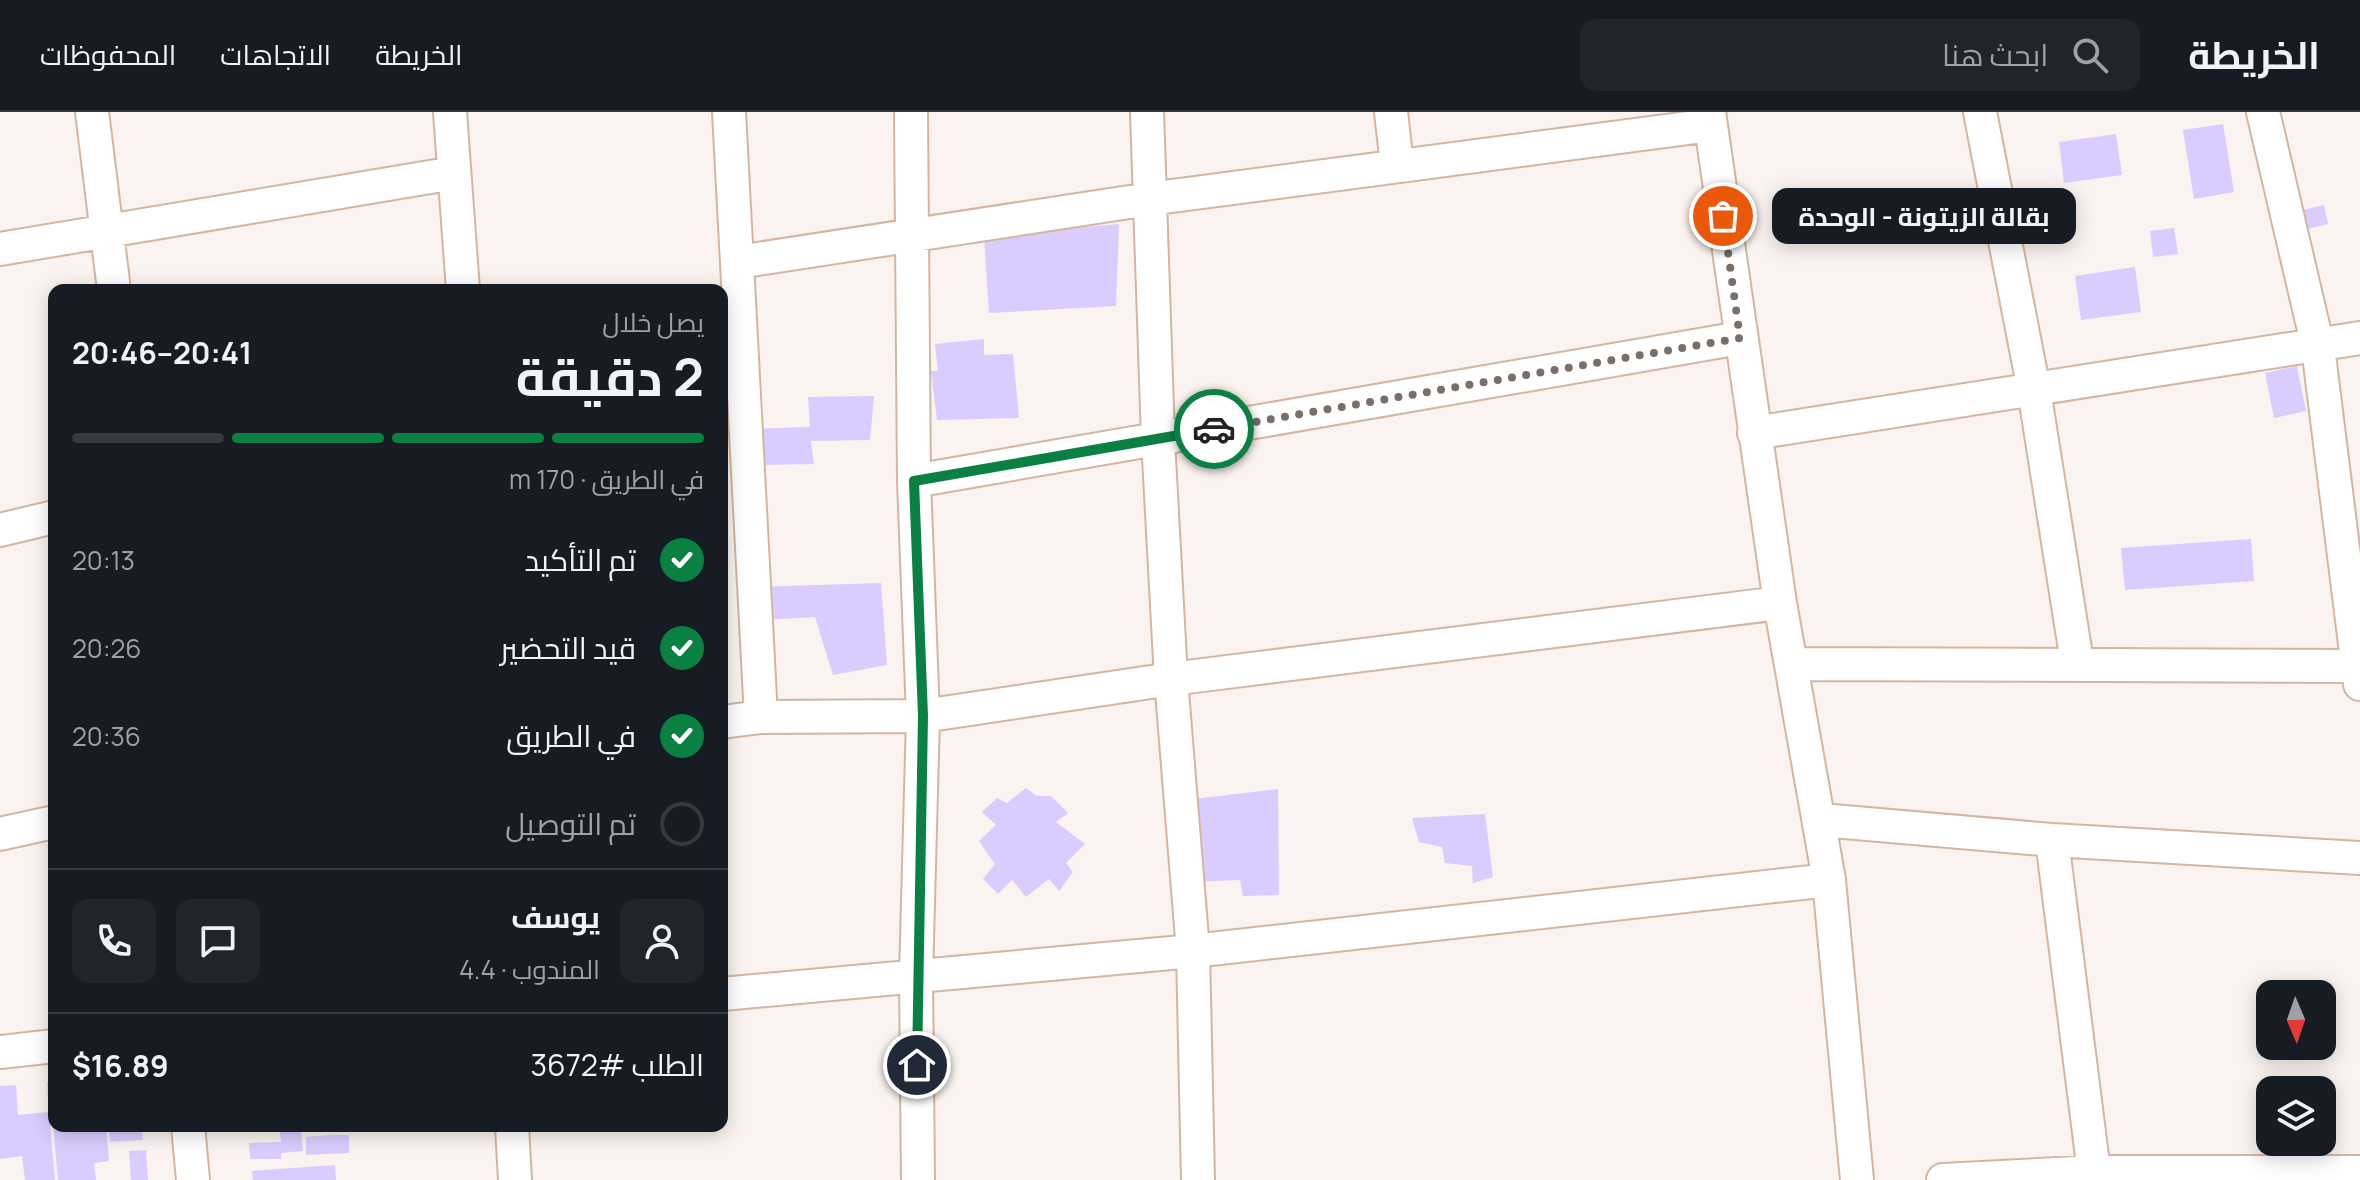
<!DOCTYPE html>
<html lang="ar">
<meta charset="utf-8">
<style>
:root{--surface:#171b24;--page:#20242c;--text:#f1f3f6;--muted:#9ea1a6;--line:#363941;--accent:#0b8043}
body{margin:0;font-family:Manrope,Cairo,sans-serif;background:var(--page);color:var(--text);direction:rtl;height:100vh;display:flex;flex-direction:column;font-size:30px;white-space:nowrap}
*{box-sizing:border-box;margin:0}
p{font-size:26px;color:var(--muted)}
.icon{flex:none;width:44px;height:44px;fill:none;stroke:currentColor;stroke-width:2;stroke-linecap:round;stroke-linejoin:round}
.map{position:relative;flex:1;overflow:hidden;direction:ltr}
.side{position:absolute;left:48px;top:172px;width:680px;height:848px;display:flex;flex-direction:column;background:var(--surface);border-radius:16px;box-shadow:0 4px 20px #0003;direction:rtl}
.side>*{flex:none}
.needle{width:52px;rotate:178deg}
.fabs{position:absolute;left:2256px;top:868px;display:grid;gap:16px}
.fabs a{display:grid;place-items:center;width:80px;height:80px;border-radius:16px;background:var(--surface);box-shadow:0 4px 20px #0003;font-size:40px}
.pin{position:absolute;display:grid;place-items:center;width:68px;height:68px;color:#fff;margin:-34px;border:4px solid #fff;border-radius:50%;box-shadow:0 2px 8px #0007}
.courier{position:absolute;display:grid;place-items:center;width:80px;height:80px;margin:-40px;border:6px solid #0b8043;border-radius:50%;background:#fff;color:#222;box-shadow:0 2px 10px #0007}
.bubble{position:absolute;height:56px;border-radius:16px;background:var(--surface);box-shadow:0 4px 20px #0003;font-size:26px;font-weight:700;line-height:56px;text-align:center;direction:rtl}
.head em{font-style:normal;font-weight:700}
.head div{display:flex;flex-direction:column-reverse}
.head{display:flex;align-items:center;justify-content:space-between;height:136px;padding:0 24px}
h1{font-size:52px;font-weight:700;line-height:60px}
.bar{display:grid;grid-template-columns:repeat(4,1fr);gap:12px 8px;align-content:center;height:96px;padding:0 24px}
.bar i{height:10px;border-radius:6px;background:var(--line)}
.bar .selected{background:var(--accent)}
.bar p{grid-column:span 4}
.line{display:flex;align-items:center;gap:20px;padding:0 24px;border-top:2px solid var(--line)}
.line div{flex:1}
.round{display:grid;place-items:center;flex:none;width:84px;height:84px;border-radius:16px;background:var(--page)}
ol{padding:0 24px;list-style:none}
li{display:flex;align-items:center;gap:24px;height:88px}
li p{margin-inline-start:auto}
li .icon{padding:8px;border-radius:50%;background:var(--accent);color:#fff;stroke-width:4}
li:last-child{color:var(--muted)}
li i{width:44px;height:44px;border:4px solid var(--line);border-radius:50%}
header{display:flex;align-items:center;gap:48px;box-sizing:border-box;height:112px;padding:0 40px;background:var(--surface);border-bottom:2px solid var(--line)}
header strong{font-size:38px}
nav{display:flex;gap:44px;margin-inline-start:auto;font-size:28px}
.search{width:560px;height:72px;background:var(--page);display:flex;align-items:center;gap:20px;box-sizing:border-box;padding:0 28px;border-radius:16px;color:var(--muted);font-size:30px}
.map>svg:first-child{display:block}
.building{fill:#d9cdff}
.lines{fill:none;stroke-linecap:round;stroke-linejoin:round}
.street-casing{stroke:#d6b5a0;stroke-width:36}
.street{stroke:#fff;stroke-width:32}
.done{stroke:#7a6f68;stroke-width:8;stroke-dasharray:0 14.4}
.route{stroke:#0b8043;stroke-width:10}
</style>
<header>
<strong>الخريطة</strong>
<div class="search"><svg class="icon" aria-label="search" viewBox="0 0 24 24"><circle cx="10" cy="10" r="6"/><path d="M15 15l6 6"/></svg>ابحث هنا</div>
<nav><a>الخريطة</a><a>الاتجاهات</a><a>المحفوظات</a></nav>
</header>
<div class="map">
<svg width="2360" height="1068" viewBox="0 0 2360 1068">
<rect width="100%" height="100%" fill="#faf3ef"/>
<!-- building -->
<path class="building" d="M2223 12 2234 80 2194 87 2183 18Z
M2116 22 2122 63 2064 71 2059 30Z
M2324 93 2328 112 2299 119 2294 100Z
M1119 112 1116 194 989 201 984 124Z
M2174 116 2178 142 2153 145 2150 119Z
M2135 155 2141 200 2081 208 2075 164Z
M984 227V243L1013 242 1019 306 937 308 931 259H938L935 232Z
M2297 254 2306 299 2274 306 2265 261Z
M874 284 870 328 811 329 814 352 756 353 747 317 810 315 808 285Z
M2251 427 2254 469 2125 478 2121 436Z
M881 471 887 553 833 563 815 505 763 508 755 475Z
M1026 676 1037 684H1051L1068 701 1056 710 1085 732 1066 751 1073 760 1059 779 1049 767 1026 785 1012 768 998 782 983 767 995 752 979 729 996 713 982 700 997 686 1007 691Z
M1278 677 1279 783 1243 784 1240 768 1192 770 1186 688Z
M1485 702 1493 765 1473 771 1472 754 1445 751 1442 735 1419 730 1412 706Z
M54 969V987H48L47 970Z
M16 973 18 1003 49 1000 55 1068H25L22 1044 0 1047V974Z
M53 1014H106L109 1049 94 1051 96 1068H58Z
M109 1014H142L143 1028 110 1030Z
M301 1018 303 1039 281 1041V1047H250L249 1031 281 1030 280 1020Z
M329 1023H349V1041L306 1043V1025Z
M146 1038 148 1068H131L129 1039Z
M335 1053 336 1068H253L252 1059Z"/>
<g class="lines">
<!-- street casing -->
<g class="street-casing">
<path id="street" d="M92 0 114 178
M450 0 463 178
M729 0 761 605
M911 0 914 369 923 604 916 866 918 1068
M1147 0 1158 327 1171 567 1193 839 1198 1068
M1391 0 1397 53
M1709 0 1780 491 1829 768 1857 1068
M1980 0 2034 278 2077 550
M2263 0 2318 235 2360 572
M0 137 454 61
M738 150 1149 87 1711 13
M1754 321 2360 226
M914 369 1740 226
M0 418 54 405
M1792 552 2360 554
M722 610 761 605 923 604 1171 567 1780 491
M1821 708 2052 728 2360 746
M0 722 54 710
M2052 728 2094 1060
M722 882 1193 839 1829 768
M0 940 54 934
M188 1014 193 1068
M512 1014 515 1068
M1943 1068 2094 1060H2360"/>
</g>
<!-- street -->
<use href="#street" class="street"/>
</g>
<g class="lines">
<!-- done -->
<path class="done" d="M1214 317 1740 226 1723 104"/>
<!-- route -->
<path class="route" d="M917 953 923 604 914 369 1214 317"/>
</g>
</svg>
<div class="fabs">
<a><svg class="needle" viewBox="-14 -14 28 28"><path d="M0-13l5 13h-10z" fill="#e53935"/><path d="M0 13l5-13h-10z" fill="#9ea1a6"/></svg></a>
<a><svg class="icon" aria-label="layers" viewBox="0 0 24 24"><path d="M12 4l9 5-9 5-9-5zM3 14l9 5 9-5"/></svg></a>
</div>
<div class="pin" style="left:1723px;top:104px;background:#ea580c"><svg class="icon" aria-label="bag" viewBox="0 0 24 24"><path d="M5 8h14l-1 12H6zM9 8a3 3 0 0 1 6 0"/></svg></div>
<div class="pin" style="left:917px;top:953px;background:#1f2937"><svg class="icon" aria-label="home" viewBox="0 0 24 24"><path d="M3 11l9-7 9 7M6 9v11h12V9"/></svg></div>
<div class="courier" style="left:1214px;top:317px"><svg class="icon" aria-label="car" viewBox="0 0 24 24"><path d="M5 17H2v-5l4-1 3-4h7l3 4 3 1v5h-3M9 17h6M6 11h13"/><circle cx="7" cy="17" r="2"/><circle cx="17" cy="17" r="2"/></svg></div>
<div class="bubble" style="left:1772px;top:76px;width:304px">بقالة الزيتونة - الوحدة</div>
<section class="side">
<div class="head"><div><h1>2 دقيقة</h1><p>يصل خلال</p></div><em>20:41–20:46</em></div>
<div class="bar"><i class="selected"></i><i class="selected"></i><i class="selected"></i><i></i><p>في الطريق · 170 m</p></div>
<ol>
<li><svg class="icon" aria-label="check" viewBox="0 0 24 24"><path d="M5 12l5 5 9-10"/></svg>تم التأكيد<p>20:13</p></li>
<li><svg class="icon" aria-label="check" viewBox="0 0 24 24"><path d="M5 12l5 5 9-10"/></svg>قيد التحضير<p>20:26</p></li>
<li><svg class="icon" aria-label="check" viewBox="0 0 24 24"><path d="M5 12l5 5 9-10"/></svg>في الطريق<p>20:36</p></li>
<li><i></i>تم التوصيل</li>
</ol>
<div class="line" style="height:144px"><a class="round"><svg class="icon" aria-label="person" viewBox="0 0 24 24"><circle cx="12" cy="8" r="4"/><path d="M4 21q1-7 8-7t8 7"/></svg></a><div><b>يوسف</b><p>المندوب · 4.4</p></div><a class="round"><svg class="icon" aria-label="chat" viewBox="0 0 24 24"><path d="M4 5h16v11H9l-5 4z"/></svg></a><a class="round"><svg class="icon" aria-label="phone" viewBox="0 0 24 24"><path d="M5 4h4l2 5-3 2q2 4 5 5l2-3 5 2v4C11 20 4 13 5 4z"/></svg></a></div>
<div class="line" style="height:104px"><div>الطلب #3672</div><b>$16.89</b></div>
</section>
</div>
